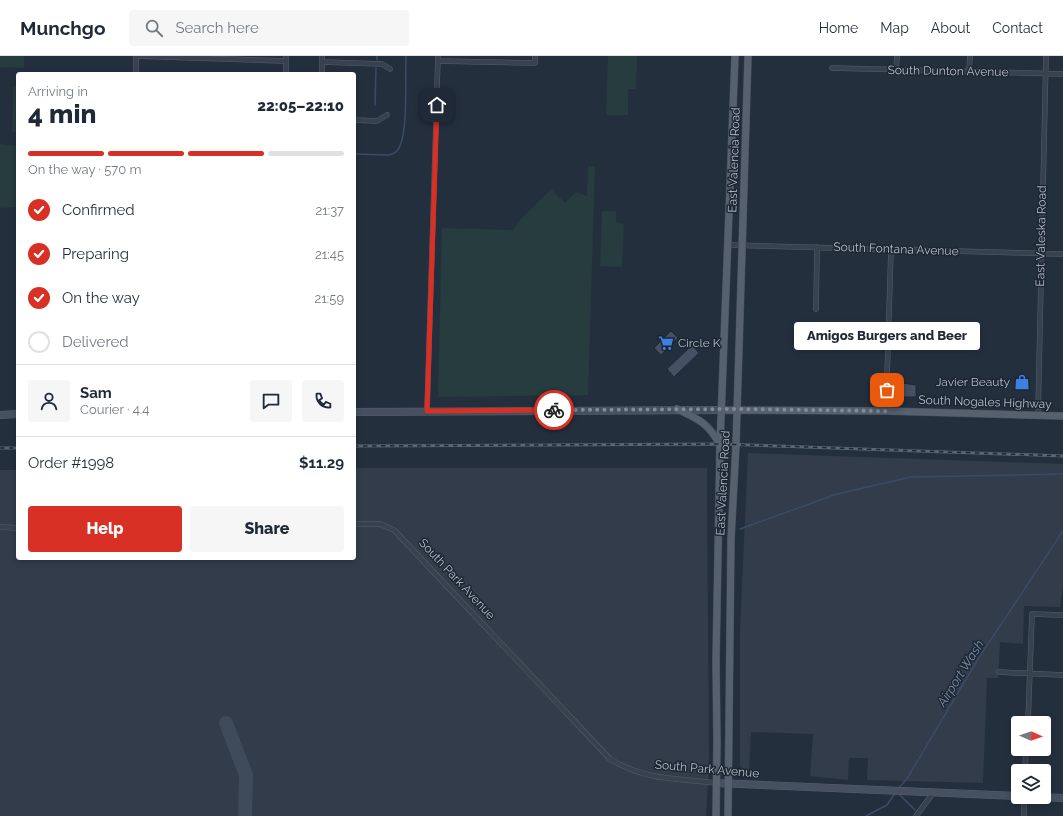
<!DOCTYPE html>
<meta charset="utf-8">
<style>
:root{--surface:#fff;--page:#f6f6f7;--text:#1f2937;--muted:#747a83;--line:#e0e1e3;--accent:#d93025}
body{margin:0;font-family:Raleway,sans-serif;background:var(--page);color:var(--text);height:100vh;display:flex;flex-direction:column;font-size:15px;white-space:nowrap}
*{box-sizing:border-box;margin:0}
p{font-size:13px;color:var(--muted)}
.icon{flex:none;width:22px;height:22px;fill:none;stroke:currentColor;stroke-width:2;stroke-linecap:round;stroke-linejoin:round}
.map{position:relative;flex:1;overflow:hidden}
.drawer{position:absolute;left:16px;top:16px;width:340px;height:488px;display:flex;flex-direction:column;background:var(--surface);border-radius:4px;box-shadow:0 2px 6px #0003}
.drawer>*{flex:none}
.needle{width:26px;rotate:92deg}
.fabs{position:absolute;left:1011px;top:660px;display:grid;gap:8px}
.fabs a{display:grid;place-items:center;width:40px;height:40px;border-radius:4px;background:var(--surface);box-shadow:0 2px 6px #0003;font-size:20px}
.pin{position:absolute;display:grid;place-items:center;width:34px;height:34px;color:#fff;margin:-17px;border-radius:8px;box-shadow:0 2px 6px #0006}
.courier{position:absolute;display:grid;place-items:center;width:40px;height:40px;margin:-20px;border:3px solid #d93025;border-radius:50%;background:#fff;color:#222;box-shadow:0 1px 5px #0007}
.bubble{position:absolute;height:28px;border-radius:4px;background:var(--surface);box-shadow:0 2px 6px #0003;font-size:13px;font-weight:800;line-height:28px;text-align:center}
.head em{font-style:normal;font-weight:800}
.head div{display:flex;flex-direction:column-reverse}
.head{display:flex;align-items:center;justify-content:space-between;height:68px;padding:0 12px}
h1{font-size:26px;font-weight:800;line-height:30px}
.bar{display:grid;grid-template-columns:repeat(4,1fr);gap:6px 4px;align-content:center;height:48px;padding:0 12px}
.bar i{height:5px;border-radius:3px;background:var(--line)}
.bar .selected{background:var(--accent)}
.bar p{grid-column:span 4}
.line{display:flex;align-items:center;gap:10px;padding:0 12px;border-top:1px solid var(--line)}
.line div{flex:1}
.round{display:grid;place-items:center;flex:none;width:42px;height:42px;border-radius:4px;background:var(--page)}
ol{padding:0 12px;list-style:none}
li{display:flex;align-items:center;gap:12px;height:44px}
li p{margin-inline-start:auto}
li .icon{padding:4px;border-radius:50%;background:var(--accent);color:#fff;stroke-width:4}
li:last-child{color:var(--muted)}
li i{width:22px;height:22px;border:2px solid var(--line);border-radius:50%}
.action{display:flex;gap:8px;margin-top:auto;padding:8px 12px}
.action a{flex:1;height:46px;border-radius:4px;background:var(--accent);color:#fff;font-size:16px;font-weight:800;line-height:46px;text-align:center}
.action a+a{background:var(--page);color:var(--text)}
header{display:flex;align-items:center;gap:24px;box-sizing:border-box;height:56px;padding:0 20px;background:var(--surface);border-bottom:1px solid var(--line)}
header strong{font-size:19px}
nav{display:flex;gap:22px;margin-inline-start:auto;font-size:14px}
.search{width:280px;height:36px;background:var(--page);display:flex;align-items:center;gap:10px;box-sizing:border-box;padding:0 14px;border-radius:4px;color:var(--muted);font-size:15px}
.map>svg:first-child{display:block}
.airport{fill:#323c4b}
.green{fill:#263c3f}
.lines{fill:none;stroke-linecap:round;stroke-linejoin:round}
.stream{stroke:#394c67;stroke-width:1.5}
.taxiway{stroke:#3f4a5a;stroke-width:14}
.building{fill:#455162;stroke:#1f2835}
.street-casing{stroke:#565f6c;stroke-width:5.5}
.secondary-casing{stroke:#565f6c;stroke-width:8}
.primary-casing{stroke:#414a57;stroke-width:8}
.street{stroke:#38414e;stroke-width:4.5}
.secondary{stroke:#465061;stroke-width:7}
.primary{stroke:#56606e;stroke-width:7}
.rail-casing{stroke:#5a6575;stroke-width:3}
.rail{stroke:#1d2633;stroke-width:1.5;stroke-dasharray:4.5;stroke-linecap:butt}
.done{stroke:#828b98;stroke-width:4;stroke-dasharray:0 7.2}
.route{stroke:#d93025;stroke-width:5}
.labels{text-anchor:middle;stroke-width:3;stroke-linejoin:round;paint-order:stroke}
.street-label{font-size:12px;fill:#b4bcc9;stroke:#1d2633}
.poi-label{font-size:12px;fill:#b4bcc9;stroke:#1d2633;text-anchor:start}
.water-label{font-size:13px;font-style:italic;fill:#7c92b1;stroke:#1d2633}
</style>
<header>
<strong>Munchgo</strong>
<div class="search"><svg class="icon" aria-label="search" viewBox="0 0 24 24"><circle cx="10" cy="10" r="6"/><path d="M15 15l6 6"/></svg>Search here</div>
<nav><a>Home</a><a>Map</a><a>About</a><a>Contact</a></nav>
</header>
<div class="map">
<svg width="1063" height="760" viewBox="0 0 1063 760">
<rect width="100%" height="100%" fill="#242f3e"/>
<!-- airport -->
<path class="airport" d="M748 397 1063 408V527L1060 551 1024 550 1023 588 1000 586 998 622H987L983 727 867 724 868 702H849L848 724 810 720 813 678 751 676 749 715 744 714 740 710V573Z
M354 412H707L709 713 706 760H0V414H18V502H354Z"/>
<!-- green -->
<path class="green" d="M0 0H24V12L0 11Z
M608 0H637L636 33H628V59H606Z
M13 30H18V76H12Z
M0 88 18 90V151L0 152Z
M588 110H595L588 339 438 341 442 172 513 174C523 158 539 147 551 133L565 147 576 136 587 140Z
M602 155H616V167L624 168 622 211 600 210Z"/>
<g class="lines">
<!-- stream -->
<path class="stream" d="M377 4V0
M375 49 376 12
M354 98 389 99C394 98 398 95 400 90 408 72 405 21 406 0
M740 473 837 438 911 421 1063 418
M899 732 908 721 978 603 1063 475
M898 737 915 754
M866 760 887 749 895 737"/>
<!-- taxiway -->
<path class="taxiway" d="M226 667 246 719 245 760"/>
</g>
<!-- building -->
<path class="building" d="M671 275 678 282 661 299 654 292Z
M692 289 699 297 674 321 667 313Z
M902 327 916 329V341H896V334H902Z"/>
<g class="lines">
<!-- street casing -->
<g class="street-casing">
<path id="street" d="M136 0 286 5
M438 5 535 7V0
M322 6 382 8 390 13
M832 12 1063 18
M896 13 897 0
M969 15 970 0
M136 18V0
M286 18V0
M322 18V0
M354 64 377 65 387 59
M729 189 1063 198
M816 253 817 191
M888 274 947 276
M427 355 438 0
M886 355 891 193
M1038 359 1046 0
M354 468H380L394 474 610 703C647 725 675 722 716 727
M0 471 18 472
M999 616 1063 619
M1028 667 1032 558 1063 559
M1025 715 1026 693
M916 760 934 736
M1024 760V741"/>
</g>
<!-- secondary casing -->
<g class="secondary-casing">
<path id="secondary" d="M354 356 721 354
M0 359 18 358
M716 727 1018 740
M1041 741 1063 742"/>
</g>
<!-- primary casing -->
<g class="primary-casing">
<path id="primary" d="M677 353C698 363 707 366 719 387
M721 354 886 355 1063 360
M716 760 717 686 716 605 720 388 735 0
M728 760 731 483 736 389 748 0"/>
</g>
<!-- street -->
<use href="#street" class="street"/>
<!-- secondary -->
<use href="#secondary" class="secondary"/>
<!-- primary -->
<use href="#primary" class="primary"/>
<!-- rail casing -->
<g class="rail-casing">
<path id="rail" d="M354 390 720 388 1063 400
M0 392H18"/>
</g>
<!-- rail -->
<use href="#rail" class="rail"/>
</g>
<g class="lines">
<!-- done -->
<path class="done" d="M554 354 738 353 886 355 887 334"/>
<!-- route -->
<path class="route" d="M437 49 427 355 554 354"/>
</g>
<!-- icons -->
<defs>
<g id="supermarket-bare" transform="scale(1.2)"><path d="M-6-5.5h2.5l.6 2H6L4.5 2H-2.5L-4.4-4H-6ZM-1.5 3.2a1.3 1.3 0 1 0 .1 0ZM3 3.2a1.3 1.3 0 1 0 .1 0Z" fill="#3f7fe0" stroke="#1d2633" stroke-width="2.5" paint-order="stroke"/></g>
<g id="shop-bare" transform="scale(1.2)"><path d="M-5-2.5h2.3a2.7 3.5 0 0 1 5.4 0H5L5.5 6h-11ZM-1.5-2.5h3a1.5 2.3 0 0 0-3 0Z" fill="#3f7fe0" stroke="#1d2633" stroke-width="2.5" paint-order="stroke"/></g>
</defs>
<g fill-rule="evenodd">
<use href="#supermarket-bare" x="666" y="287"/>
<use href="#shop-bare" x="1022" y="326"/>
</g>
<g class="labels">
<!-- street labels -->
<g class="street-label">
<text transform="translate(948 15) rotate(1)" y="4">South Dunton Avenue</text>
<text transform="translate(734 104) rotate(-88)" y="4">East Valencia Road</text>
<text transform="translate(1041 180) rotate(-89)" y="4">East Valeska Road</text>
<text transform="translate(896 193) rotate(2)" y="4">South Fontana Avenue</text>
<text transform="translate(985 346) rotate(2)" y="4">South Nogales Highway</text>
<text transform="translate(723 427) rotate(-87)" y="4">East Valencia Road</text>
<text transform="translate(457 523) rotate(47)" y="4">South Park Avenue</text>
<text transform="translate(707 713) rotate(5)" y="4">South Park Avenue</text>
</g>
<!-- poi labels -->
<g class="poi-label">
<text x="678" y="291">Circle K</text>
<text x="1010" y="330" text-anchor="end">Javier Beauty</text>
</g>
<!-- water labels -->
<g class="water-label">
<text transform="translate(960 617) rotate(-58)" y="5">Airport Wash</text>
</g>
</g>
</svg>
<div class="fabs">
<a><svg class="needle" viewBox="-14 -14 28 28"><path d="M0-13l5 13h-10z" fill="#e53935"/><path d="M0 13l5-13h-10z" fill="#747a83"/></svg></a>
<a><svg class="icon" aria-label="layers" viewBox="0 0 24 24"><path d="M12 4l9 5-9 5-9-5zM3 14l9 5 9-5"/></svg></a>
</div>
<div class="pin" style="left:887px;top:334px;background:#ea580c"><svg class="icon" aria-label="bag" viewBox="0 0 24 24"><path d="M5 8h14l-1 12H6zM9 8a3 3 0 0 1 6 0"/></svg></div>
<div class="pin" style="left:437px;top:49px;background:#1f2937"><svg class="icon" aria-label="home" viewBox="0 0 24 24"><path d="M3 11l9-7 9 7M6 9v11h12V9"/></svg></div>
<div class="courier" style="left:554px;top:354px"><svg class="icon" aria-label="bike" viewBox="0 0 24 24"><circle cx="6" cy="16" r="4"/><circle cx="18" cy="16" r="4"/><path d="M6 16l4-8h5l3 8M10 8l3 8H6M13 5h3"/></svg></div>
<div class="bubble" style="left:794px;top:266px;width:186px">Amigos Burgers and Beer</div>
<section class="drawer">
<div class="head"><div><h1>4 min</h1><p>Arriving in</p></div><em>22:05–22:10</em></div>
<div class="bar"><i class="selected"></i><i class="selected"></i><i class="selected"></i><i></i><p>On the way · 570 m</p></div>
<ol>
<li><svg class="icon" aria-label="check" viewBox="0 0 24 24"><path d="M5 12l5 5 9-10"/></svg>Confirmed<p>21:37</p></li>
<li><svg class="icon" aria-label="check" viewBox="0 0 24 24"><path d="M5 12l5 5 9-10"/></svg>Preparing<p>21:45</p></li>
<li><svg class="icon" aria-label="check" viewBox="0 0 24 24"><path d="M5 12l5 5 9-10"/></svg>On the way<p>21:59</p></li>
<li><i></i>Delivered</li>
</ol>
<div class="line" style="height:72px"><a class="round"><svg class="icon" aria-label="person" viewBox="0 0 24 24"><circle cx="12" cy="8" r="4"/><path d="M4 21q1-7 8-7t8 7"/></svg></a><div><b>Sam</b><p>Courier · 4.4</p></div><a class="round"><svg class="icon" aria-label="chat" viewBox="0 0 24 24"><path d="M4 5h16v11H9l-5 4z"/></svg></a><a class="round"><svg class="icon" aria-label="phone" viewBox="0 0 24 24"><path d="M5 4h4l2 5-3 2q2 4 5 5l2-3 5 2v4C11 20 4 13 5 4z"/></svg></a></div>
<div class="line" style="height:52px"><div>Order #1998</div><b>$11.29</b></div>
<div class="action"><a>Help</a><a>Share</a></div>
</section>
</div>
